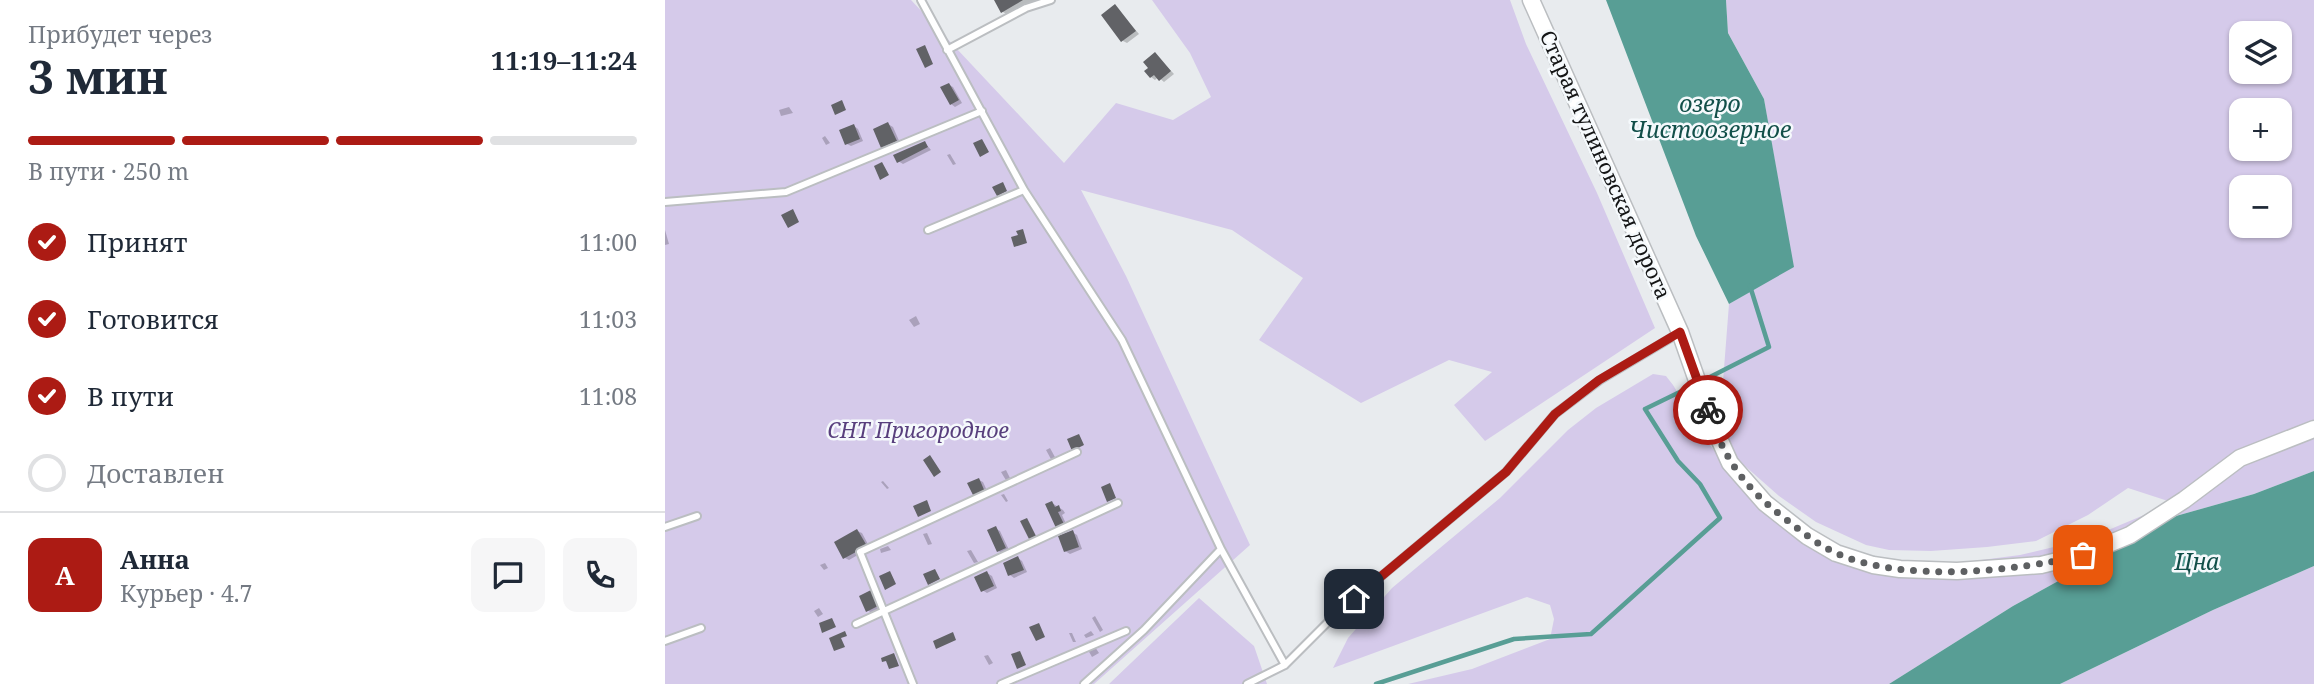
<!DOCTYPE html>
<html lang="ru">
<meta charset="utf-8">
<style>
:root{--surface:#fff;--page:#f6f6f7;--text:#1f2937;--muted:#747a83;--line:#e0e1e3;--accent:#ac1b14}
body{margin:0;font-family:"Noto Serif",serif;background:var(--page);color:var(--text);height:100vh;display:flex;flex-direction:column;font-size:26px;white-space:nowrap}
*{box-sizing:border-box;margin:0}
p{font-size:23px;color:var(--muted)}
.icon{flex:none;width:38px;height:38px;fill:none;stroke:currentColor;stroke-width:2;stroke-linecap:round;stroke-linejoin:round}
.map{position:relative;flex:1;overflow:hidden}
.sheet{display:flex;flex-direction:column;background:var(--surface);width:665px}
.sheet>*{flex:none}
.controls{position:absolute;left:1564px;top:21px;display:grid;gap:14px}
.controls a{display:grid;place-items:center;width:63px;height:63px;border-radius:14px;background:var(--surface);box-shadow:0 2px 5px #0004;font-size:35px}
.pin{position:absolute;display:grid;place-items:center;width:60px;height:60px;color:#fff;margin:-30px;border-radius:14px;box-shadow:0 4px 10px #0006}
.courier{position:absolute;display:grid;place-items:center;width:70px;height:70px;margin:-35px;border:5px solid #ac1b14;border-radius:50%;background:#fff;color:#222;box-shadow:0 2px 9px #0007}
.summary em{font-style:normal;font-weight:700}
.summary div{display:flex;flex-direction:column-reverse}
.summary{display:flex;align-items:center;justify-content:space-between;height:119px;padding:0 28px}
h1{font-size:46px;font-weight:700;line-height:52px}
.bar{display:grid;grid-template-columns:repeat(4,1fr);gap:10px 7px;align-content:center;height:84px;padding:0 28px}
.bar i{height:9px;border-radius:5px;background:var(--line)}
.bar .on{background:var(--accent)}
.bar p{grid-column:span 4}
.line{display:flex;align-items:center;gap:18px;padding:0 28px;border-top:2px solid var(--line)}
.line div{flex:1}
.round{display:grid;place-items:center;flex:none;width:74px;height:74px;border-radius:14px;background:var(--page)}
ol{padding:0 28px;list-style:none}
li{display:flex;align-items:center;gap:21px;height:77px}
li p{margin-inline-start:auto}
li .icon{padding:7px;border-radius:50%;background:var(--accent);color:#fff;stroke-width:4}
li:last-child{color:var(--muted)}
li i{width:38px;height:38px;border:4px solid var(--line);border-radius:50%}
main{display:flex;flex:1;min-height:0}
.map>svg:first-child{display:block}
.green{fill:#d5caea;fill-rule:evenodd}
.water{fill:#589e95}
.shadow{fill:#0003}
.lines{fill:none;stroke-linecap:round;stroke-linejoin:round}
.stream{stroke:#589e95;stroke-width:4.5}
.building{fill:#616266}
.lane-casing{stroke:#bbbec1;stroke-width:10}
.secondary-casing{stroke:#bbbec1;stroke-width:19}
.lane{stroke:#fff;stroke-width:6}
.secondary{stroke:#fff;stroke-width:16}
.done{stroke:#5e6062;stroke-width:7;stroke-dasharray:0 12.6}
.route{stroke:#ac1b14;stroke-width:9}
.labels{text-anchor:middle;stroke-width:5;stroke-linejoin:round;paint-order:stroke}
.street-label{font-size:21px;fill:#141516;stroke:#f5f9fc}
.park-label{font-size:21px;font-style:italic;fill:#583f7d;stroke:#f5f9fc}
.water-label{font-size:23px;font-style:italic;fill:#124f49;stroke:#f5f9fc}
</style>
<main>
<section class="sheet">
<div class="summary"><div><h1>3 мин</h1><p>Прибудет через</p></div><em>11:19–11:24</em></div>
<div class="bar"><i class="on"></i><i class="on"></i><i class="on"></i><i></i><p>В пути · 250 m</p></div>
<ol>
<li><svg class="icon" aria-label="check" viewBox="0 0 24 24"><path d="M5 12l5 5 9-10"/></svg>Принят<p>11:00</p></li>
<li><svg class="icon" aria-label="check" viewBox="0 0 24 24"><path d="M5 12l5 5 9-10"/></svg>Готовится<p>11:03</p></li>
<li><svg class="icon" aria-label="check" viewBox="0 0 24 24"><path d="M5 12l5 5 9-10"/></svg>В пути<p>11:08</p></li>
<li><i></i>Доставлен</li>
</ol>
<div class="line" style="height:126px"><b class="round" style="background:var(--accent);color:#fff">А</b><div><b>Анна</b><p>Курьер · 4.7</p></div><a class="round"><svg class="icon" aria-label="chat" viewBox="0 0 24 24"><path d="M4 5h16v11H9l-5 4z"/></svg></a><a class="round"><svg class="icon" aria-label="phone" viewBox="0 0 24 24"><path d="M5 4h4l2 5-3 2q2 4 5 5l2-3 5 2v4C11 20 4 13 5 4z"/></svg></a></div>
</section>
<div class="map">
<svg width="1649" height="684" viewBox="0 0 1649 684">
<rect width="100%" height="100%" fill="#e8ebee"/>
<!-- green -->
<path class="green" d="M0 0H246L399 163 451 103 508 120 546 97 525 53 487 0H845L861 44 932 193 990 328 820 441 789 405 827 372 784 360 696 403 594 340 638 278 567 230 416 190 461 276 585 545 429 684H0Z
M1061 0H1649V471L1589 494 1511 516 1348 606 1224 684H743L807 669 885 639 889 619 885 605 862 597 668 668 683 638 727 588 835 498 903 430 931 408 988 374 1001 376 1008 385 1045 445 1066 472 1133 525 1194 557 1235 564 1293 563 1355 555 1422 539 1479 515 1503 501 1463 488 1423 515 1371 541 1322 547 1266 551 1224 550 1201 545 1151 522 1114 496 1063 451 1054 433 1064 304 1128 266 1099 99 1063 33ZM1577 33H1615V72H1577ZM1577 110H1615V149H1577ZM1577 187H1615V226H1577Z
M1649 566V684H1395L1548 610Z
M534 598 589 646 602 684H444Z"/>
<!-- water -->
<path class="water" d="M941 0H1061L1063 33 1099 99 1129 267 1064 304 1031 236Z
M1649 471V566L1548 610 1395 684H1224L1348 606 1511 516 1589 494Z"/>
<!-- shadow -->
<path class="shadow" d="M331 0H372L345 16 338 12Z
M450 6 474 34 462 43 458 41Z
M490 54 509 74 499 82 493 77 490 80 486 77Z
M284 85 288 87 297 103 290 107 286 104Z
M124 107 128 113 116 116 114 110Z
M223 124 228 127 235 143 222 149 217 147Z
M189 126 193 129 198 141 186 146 182 144Z
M160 136 165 143 161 145 157 138Z
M260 143 266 150 238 164 233 161Z
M285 154 291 164 288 165 282 155Z
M0 230 4 244 0 245Z
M251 316 255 324 249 327 244 320Z
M385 448 391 459 387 461 381 450Z
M341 470 346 480 342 482 336 472Z
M314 480 318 482 324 495 314 499Z
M218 481 224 488 222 489 216 482Z
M339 494 343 501 341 502 336 495Z
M387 503 398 510 400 513 397 515 402 526 396 529 392 526Z
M330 528 335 531 344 550 338 553 333 551Z
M192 531 197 533 205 548 184 560 180 558Z
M407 532 412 535 417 549 405 554 400 551Z
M262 533 267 544 263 545 258 534Z
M223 546 226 550 216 553 215 549Z
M306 550 313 562 309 563 302 551Z
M353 558 357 561 362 572 349 578 345 575Z
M160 563 163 568 159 570 155 565Z
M322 573 327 576 332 588 322 593 317 590Z
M206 592 211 595 217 609 207 613 202 610Z
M154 608 158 614 153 617 149 611Z
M430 616 438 630 435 632 427 618Z
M426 631 429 635 421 638 419 635Z
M404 633H407L411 642H408Z
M430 647 434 653 427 657 423 650Z
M323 655 328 663 324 665 319 656Z"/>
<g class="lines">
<!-- stream -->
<path class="stream" d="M1045 377 1104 347 1085 286
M711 684 849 639 926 634 1055 518 1035 484 1013 461 980 409 1023 388"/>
</g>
<!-- building -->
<path class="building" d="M329 0H358L336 13Z
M450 4 471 31 456 42 436 15Z
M260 45 268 64 260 68 251 49Z
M490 52 506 71 494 81 489 75 485 78 479 71 483 68 478 62Z
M284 83 294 100 285 105 275 87Z
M177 100 181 110 170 115 166 105Z
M223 122 232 141 216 148 208 129Z
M189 124 195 139 180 145 174 130Z
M317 139 324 152 315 157 308 143Z
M260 141 263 147 232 163 228 155Z
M217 162 224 175 215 180 209 166Z
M338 182 342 191 332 196 327 187Z
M128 209 134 222 123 228 116 215Z
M358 229 362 243 349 247 346 237 353 235 351 231Z
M414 434 419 445 407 451 402 439Z
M265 455 276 472 269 477 258 460Z
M314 478 320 492 309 497 302 483Z
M445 483 451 498 442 502 436 487Z
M262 500 266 511 253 517 248 506Z
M387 501 390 507 394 505 396 511 393 512 399 524 391 528 380 504Z
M362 518 371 536 364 539 355 521Z
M331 526 341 548 332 552 322 530Z
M192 529 202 546 178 559 169 542Z
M408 530 414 547 399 552 393 536Z
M353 556 359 570 343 576 338 563Z
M270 569 275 579 263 585 258 574Z
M225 571 231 584 220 590 214 576Z
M322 571 329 586 316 592 309 577Z
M206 590 213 606 201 612 194 596Z
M167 618 171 627 157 633 154 623Z
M374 623 380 637 371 641 364 627Z
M180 631 182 636 176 638 180 647 169 651 164 638Z
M288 632 291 640 271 649 268 641Z
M355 651 361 665 352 669 346 654Z
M229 653 234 666 224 669 221 661 217 662 216 658Z"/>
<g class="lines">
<!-- lane casing -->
<g class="lane-casing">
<path id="lane" d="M256 0 359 190 457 340 556 549 479 630 419 684
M282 50 361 8 386 0
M0 202 121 192 317 111
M263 230 359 190
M0 527 32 516
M556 549 620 665
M191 624 453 503
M0 641 36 628
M248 684 195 552 412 452
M336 684 461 631
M582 684 620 665 670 615 841 472 890 414 935 380 1014 333"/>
</g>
<!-- secondary casing -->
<g class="secondary-casing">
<path id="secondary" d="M866 0 1015 332 1047 423 1065 463 1100 503 1142 536 1171 553 1208 565 1235 569 1292 571 1376 565 1417 555 1465 535 1519 500 1575 458 1649 429"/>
</g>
<!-- lane -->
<use href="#lane" class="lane"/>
<!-- secondary -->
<use href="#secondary" class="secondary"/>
</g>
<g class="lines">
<!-- done -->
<path class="done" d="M1043 410C1058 457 1079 487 1118 517 1135 530 1151 544 1171 553 1237 583 1348 572 1418 555"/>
<!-- route -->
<path class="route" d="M689 599 841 472 890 414 934 380 1015 332 1043 410"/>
</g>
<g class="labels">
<!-- street labels -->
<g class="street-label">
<text transform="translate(940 165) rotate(66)" y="7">Старая тулиновская дорога</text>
</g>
<!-- park labels -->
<g class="park-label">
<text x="253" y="438">СНТ Пригородное</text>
</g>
<!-- water labels -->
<g class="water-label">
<text x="1045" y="112">озеро<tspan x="1045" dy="26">Чистоозерное</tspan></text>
<text x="1532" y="570">Цна</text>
</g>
</g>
</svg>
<div class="controls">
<a><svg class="icon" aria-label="layers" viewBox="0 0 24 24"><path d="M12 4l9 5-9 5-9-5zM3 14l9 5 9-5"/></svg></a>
<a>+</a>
<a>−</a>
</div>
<div class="pin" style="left:1418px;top:555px;background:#ea580c"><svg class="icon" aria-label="bag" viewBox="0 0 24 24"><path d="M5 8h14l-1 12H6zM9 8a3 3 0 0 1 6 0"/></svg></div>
<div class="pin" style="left:689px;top:599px;background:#1f2937"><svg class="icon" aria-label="home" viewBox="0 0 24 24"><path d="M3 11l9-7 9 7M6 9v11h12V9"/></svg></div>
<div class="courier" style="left:1043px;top:410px"><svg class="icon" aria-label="bike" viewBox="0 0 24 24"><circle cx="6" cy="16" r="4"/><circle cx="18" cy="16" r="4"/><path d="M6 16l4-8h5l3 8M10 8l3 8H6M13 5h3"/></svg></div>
</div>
</main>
